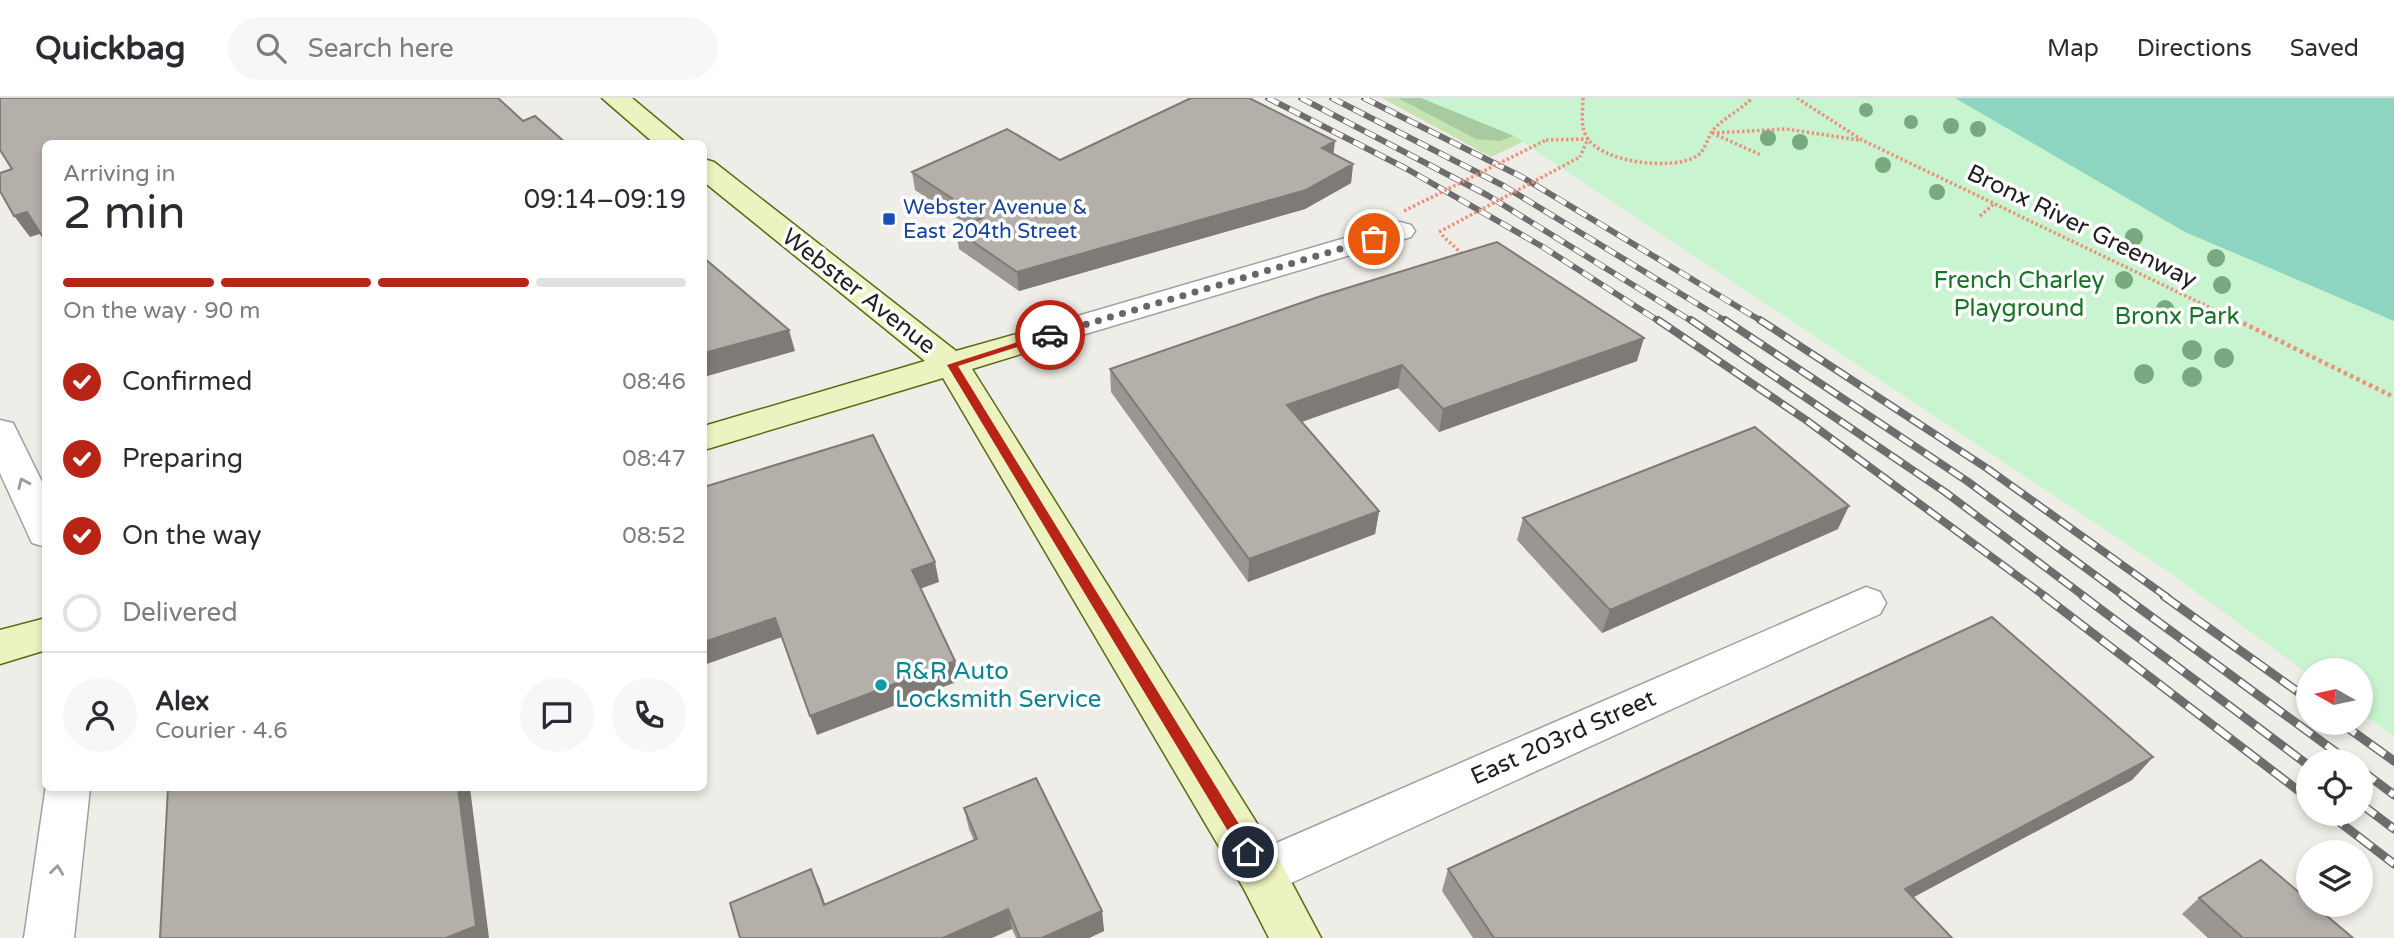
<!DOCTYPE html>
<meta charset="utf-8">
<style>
:root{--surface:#fff;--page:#f7f7f7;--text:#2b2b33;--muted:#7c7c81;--line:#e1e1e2;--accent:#b82516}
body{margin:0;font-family:"Varela Round",sans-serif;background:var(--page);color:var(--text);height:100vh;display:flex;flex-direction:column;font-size:26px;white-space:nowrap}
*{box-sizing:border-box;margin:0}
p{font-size:23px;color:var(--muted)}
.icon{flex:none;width:38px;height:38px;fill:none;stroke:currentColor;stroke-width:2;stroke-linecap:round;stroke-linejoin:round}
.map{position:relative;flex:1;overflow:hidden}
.panel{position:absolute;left:42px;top:42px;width:665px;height:651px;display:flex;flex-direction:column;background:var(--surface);border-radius:10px;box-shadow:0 4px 10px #0003}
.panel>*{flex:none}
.needle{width:46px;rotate:279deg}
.tools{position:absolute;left:2296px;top:560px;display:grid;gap:14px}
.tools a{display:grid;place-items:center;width:77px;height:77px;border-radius:50%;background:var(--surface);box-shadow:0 4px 10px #0003;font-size:35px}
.pin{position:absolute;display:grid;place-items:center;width:60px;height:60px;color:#fff;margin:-30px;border:4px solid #fff;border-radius:50%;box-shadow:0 2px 7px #0007}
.courier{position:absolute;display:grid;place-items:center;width:70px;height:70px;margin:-35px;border:5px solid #b82516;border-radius:50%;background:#fff;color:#222;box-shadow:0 2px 9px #0007}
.overview em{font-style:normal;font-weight:600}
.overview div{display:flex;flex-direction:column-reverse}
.overview{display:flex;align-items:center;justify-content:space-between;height:119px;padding:0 21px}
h1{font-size:46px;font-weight:600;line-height:52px}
.bar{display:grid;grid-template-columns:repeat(4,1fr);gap:10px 7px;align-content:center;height:84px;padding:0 21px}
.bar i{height:9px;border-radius:5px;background:var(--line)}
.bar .on{background:var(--accent)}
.bar p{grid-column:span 4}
.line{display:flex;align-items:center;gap:18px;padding:0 21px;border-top:2px solid var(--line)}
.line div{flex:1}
.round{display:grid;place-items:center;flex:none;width:74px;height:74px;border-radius:37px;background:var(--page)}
ol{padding:0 21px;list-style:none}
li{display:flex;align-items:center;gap:21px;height:77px}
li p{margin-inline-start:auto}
li .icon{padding:7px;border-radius:50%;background:var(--accent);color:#fff;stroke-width:4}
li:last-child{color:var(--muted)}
li i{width:38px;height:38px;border:4px solid var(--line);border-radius:50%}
header{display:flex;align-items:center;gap:42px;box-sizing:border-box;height:98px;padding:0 35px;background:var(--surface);border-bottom:2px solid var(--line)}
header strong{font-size:33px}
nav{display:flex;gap:38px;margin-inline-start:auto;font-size:24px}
.search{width:490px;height:63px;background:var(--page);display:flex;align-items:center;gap:18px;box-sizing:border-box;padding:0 24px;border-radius:38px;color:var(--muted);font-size:26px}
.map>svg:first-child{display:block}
.grass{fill:#c6e3b2}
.forest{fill:#a8caa0}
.park{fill:#c9f4d0}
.pitch{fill:#8dd5c0}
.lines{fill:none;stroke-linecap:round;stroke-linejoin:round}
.minor-casing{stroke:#a0a0a0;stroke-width:3}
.secondary-casing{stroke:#596b11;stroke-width:3}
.path-far1{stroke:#eb917c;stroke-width:3.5;stroke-dasharray:2.5 2.5;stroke-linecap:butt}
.path{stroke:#eb917c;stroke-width:4.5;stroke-dasharray:3.5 3.5;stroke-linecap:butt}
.minor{fill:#fff;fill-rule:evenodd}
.secondary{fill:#ecf3c1;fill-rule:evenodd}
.rail-far2-casing{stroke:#6d6d6d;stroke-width:6}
.rail-far1-casing{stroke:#6d6d6d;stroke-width:8}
.rail-casing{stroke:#6d6d6d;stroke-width:9}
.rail-far2{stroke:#fff;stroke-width:4.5;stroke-dasharray:12;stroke-linecap:butt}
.rail-far1{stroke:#fff;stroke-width:5;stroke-dasharray:15;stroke-linecap:butt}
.rail{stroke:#fff;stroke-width:6;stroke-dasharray:18;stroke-linecap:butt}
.path-bridge{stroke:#eb917c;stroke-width:3.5;stroke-dasharray:2.5 2.5;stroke-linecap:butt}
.tree{fill:#79a97e}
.wall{fill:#9b9691}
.shaded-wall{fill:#7e7a76}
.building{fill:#b4afa9;stroke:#7e7a76;stroke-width:2}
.oneway{stroke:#9a9a9a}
.route{fill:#b82516}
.done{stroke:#686765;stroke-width:7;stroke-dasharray:0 12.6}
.transit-dot{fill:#1a4fb4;stroke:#fff;stroke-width:2.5}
.culture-dot{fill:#0f9aa8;stroke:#fff;stroke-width:2.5}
.labels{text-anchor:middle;stroke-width:7;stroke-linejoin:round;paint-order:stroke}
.far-transit-label{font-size:21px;fill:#164399;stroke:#fff;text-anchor:start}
.street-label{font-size:24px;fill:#1f1f1f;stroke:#fff}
.park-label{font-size:24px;fill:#187228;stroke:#fff}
.culture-label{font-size:24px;fill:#0d838f;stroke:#fff;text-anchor:start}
</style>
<header>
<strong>Quickbag</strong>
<div class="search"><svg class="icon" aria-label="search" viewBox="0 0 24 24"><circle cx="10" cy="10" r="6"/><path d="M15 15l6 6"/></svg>Search here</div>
<nav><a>Map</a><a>Directions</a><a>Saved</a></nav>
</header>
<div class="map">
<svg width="2394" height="840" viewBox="0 0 2394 840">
<rect width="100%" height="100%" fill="#efede7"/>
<!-- grass -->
<path class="grass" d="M1382 0H1565L1539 36 1491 59Z"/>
<!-- forest -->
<path class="forest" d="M1398 0H1556L1539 28 1500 43 1476 41Z"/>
<!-- park -->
<path class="park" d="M1421 0H2394V639L2361 614V572H2308V576L2173 477 1514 38Z"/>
<!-- pitch -->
<path class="pitch" d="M1955 0H2394V223L2185 134Z"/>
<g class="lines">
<!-- minor casing -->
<g class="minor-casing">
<path id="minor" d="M1400 124 1411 127 1415 133 1411 139 1045 248 1033 245 1028 238 1033 231Z
M0 322 13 325 46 392V449L32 445 0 375Z
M1866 489 1880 494 1886 505 1880 516 1278 791 1261 797 1244 791 1237 775 1244 759Z
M46 687V690H90L74 840H24Z"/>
</g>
<!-- secondary casing -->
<g class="secondary-casing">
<path id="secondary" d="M602 0H632L687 46H655Z
M704 61 714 64 956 253 1045 228 1057 231 1062 238 1057 245 972 271 1278 759 1321 840H1269L1244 791 943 280 704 352V328L925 263 704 84Z
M46 520V552L0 566V532Z"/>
</g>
<!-- path-far1 -->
<path class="path-far1" d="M1583 0C1583 12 1580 26 1586 38 1600 65 1673 73 1697 58 1706 52 1707 39 1714 31 1725 19 1741 12 1752 0
M1797 0 1862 42 2240 224
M1712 35 1786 31 1859 42
M1712 35 1761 57
M1546 42 1588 41 1580 59
M1980 118 1995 105
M1442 137 1463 157"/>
<!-- path -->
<path class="path" d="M2237 222 2394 299"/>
<!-- minor -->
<use href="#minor" class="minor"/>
<!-- secondary -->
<use href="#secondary" class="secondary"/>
<!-- rail-far2 casing -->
<g class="rail-far2-casing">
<path id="rail-far2" d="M1268 0 1407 71 1543 149 1660 224
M1301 0 1487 97 1693 224
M1332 0 1504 88 1727 224
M1364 0 1522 79 1763 224"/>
</g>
<!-- rail-far1 casing -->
<g class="rail-far1-casing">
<path id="rail-far1" d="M1658 222 1806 322 2046 499
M1691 222 1945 394 2085 499
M1725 222 1967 383 2125 499
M1760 222 1988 371 2167 499"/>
</g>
<!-- rail casing -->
<g class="rail-casing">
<path id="rail" d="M2044 498 2308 700
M2083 498 2308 667
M2123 498 2348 663
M2164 498 2308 601
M2341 625 2394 663
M2361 672 2394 697
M2361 706 2394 731
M2329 716 2394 766"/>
</g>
<!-- rail-far2 -->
<use href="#rail-far2" class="rail-far2"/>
<!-- rail-far1 -->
<use href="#rail-far1" class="rail-far1"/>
<!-- rail -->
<use href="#rail" class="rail"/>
<!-- path-bridge -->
<path class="path-bridge" d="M1404 113 1546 42
M1439 134 1580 59"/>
</g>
<!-- trees -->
<g class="tree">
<circle cx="1866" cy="12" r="7"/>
<circle cx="1911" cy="24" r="7"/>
<circle cx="1951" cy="28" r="8"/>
<circle cx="1978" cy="31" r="8"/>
<circle cx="1768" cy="40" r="8"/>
<circle cx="1800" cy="44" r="8"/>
<circle cx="1883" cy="67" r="8"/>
<circle cx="1937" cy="94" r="8"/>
<circle cx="2105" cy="136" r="8"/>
<circle cx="2134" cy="139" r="9"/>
<circle cx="2216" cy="160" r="9"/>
<circle cx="2124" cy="182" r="9"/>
<circle cx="2222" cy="187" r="9"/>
<circle cx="2165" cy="211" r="9"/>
<circle cx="2192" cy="252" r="10"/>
<circle cx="2224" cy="260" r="10"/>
<circle cx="2144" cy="276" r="10"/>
<circle cx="2192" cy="279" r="10"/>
</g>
<!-- wall -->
<path class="wall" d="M1333 56 1353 66 1351 85 1305 111 1019 193 959 151 956 132 967 127 915 92 912 74 1060 62Z
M1637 263 1439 334 1398 290 1302 324 1379 413 1375 436 1248 484 1111 294 1110 271Z
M1523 420 1838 431 1602 535 1517 442Z
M2153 659 2132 682 1913 799 1952 840H1473L1442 793 1448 771Z
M964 710 1102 813 1104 833 1089 840H1016L1012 831 740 840 811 771 825 806 974 743 969 731Z
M2199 800 2353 840H2208L2182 816Z"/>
<!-- shaded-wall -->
<path class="shaded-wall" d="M1335 43 1333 61 1322 50Z
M1353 66 1351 85 1305 111 1019 193 1017 174Z
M27 114 43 135 30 139 14 118Z
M789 232 795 253 704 279V255Z
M1644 240 1637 263 1439 334 1443 311Z
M1402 267 1398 290 1286 329 1287 307Z
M1849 408 1838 431 1602 535 1610 512Z
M1379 413 1375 436 1248 484 1249 461Z
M935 464 939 484 917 492 912 472Z
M775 520 782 539 704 567V544Z
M955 563 959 583 817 637 810 618Z
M2153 659 2132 682 1888 813 1905 791Z
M458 690H470L489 840H446Z
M811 771 820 791 832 827 824 807Z
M1008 811 1012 831 992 840H943Z
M1102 813 1104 833 1089 840H1042Z"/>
<!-- building -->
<path class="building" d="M0 0H498L523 23 535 18 567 46H46V144L27 114 14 118 0 93V75L12 71 0 52Z
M1191 0H1249L1335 43 1322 50 1353 66 1306 92 1017 174 956 132 982 120 912 74 1007 31 1060 62Z
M1497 144 1644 240 1443 311 1402 267 1287 307 1379 413 1249 461 1110 271 1321 198Z
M704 160 789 232 704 255Z
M1755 329 1849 408 1610 512 1523 420Z
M873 337 935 464 912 472 955 563 810 618 775 520 704 544V389Z
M1992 519 2153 659 1905 791 1952 840H1494L1448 771Z
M1036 680 1102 813 1042 840H1020L1008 811 943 840H740L730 805 811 771 824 807 977 741 964 710Z
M168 690H458L476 828 446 840H160Z
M2261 762 2308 802V807H2314L2353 840H2243L2199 800Z"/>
<!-- one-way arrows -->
<defs><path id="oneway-chevron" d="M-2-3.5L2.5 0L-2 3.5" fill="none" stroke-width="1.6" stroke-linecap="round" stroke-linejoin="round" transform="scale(1.75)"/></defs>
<g class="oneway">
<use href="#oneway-chevron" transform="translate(23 385) rotate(-114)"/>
<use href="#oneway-chevron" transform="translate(57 772) rotate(-83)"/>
</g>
<!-- route -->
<path class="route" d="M1046 235 1055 237 958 268 1253 749V758H1243L947 267Z"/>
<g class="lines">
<!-- done -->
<path class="done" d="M1050 237 1374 141"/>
</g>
<!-- markers -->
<rect class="transit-dot" x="882" y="114" width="14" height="14" rx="3.5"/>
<circle class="culture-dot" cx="881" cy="587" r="7"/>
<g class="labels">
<!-- far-transit labels -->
<g class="far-transit-label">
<text x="903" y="116">Webster Avenue &amp;<tspan x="903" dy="24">East 204th Street</tspan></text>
</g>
<!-- street labels -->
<g class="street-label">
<text transform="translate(2082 128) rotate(26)" y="8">Bronx River Greenway</text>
<text transform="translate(859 193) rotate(38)" y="8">Webster Avenue</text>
<text transform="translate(1563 639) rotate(-24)" y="8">East 203rd Street</text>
</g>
<!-- park labels -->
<g class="park-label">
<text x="2019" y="190">French Charley<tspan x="2019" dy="28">Playground</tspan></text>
<text x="2177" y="226">Bronx Park</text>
</g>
<!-- culture labels -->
<g class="culture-label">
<text x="895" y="581">R&amp;R Auto<tspan x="895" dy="28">Locksmith Service</tspan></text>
</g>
</g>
</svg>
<div class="tools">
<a><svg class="needle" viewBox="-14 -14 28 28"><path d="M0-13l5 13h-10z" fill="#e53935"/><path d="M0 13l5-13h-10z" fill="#7c7c81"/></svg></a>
<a><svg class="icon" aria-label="locate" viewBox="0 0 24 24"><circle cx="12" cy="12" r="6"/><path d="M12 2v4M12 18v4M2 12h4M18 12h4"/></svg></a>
<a><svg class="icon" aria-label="layers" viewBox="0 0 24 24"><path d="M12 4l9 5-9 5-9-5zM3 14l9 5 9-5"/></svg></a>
</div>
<div class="pin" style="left:1374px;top:141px;background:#ea580c"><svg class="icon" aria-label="bag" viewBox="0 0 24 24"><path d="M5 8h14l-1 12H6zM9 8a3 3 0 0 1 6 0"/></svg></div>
<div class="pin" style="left:1248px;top:754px;background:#1f2937"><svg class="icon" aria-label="home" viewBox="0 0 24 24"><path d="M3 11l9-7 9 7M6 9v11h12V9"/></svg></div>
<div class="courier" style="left:1050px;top:237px"><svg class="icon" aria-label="car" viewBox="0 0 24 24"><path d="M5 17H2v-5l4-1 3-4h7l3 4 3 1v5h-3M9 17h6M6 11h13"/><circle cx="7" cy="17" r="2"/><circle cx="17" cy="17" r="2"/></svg></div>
<section class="panel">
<div class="overview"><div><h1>2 min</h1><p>Arriving in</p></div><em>09:14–09:19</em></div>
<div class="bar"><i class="on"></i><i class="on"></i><i class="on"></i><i></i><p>On the way · 90 m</p></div>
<ol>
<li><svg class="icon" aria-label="check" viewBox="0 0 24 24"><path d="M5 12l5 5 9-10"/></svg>Confirmed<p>08:46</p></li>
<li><svg class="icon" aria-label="check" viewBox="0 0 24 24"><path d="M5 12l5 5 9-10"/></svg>Preparing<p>08:47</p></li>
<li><svg class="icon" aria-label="check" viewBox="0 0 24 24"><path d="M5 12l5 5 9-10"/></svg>On the way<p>08:52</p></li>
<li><i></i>Delivered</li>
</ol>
<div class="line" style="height:126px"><a class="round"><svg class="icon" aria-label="person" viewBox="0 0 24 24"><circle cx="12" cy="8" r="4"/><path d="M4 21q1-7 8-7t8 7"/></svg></a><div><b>Alex</b><p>Courier · 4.6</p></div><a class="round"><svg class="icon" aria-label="chat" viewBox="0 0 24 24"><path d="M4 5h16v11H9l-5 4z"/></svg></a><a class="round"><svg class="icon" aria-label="phone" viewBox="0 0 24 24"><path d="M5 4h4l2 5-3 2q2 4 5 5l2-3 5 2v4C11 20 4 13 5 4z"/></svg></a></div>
</section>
</div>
